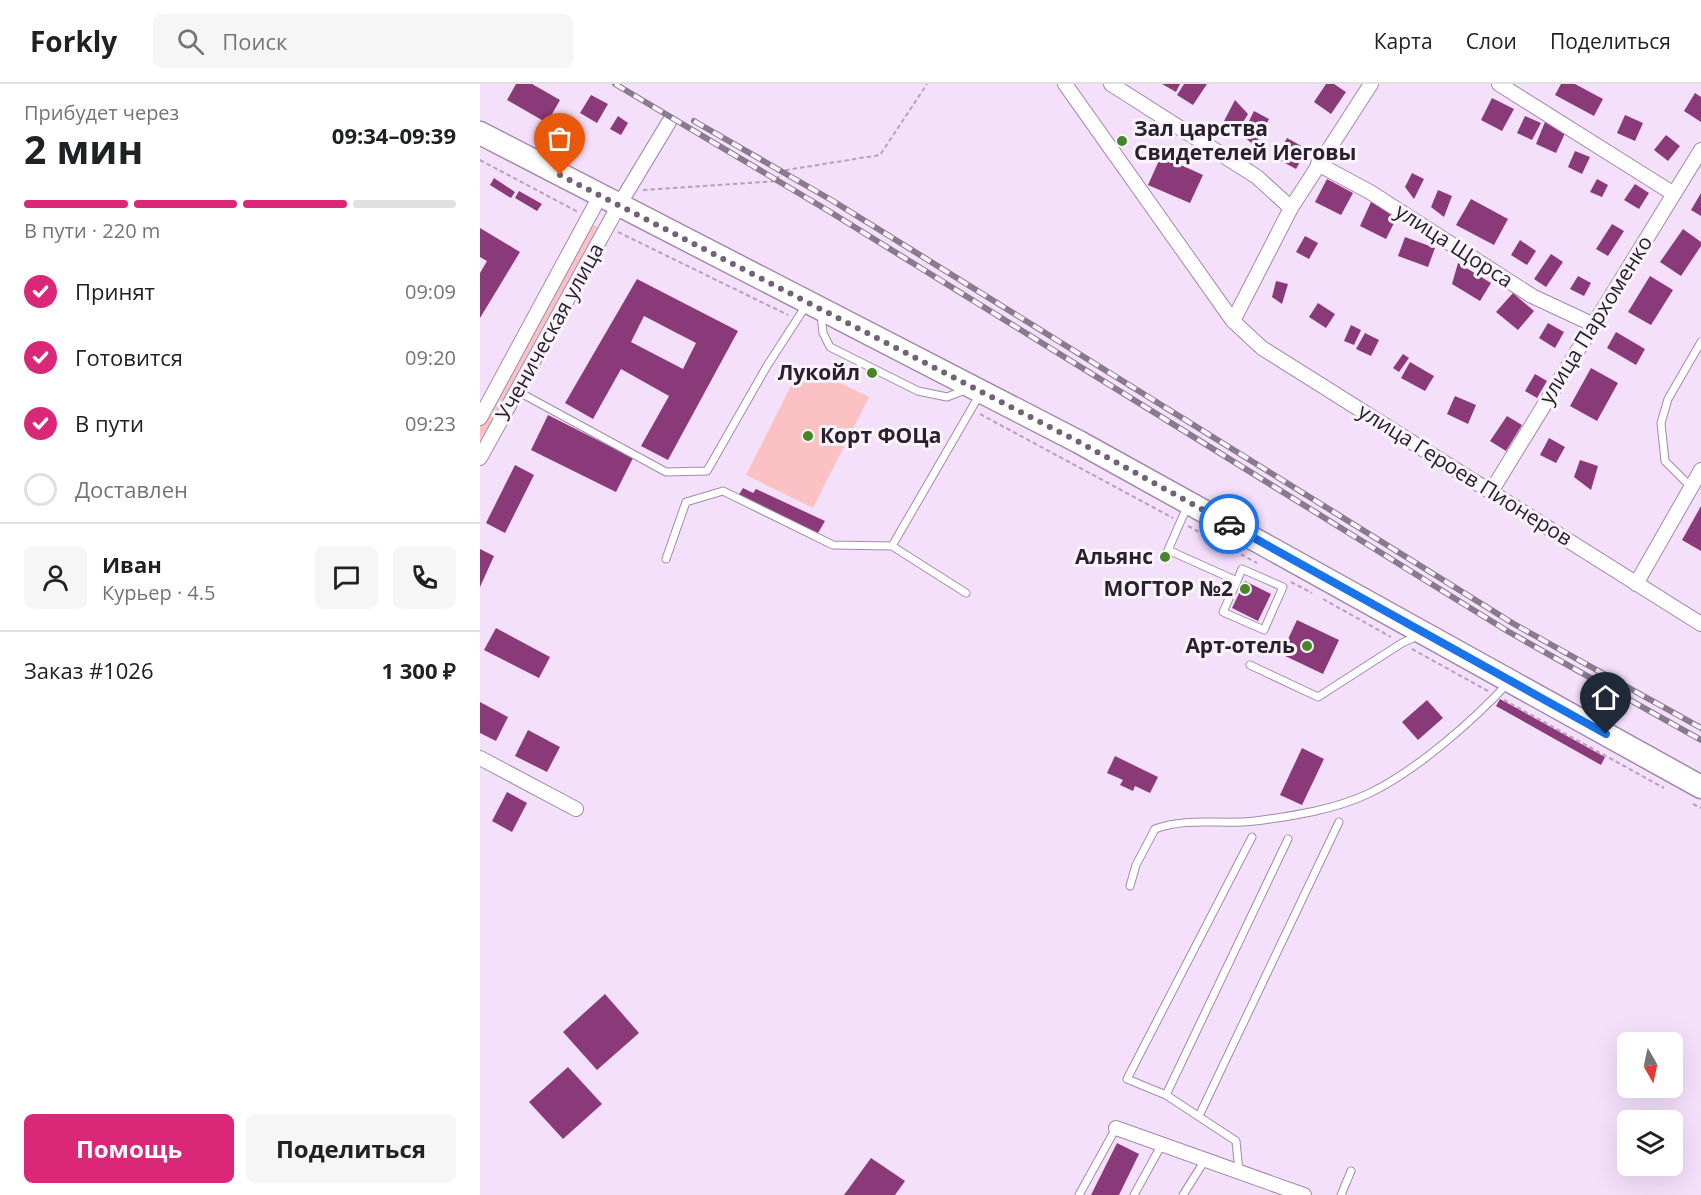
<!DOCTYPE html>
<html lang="ru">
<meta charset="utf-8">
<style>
:root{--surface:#fff;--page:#f6f6f6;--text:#202124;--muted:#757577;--line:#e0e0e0;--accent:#db2777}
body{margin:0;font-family:"Open Sans",sans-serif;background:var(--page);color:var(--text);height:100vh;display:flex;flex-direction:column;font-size:22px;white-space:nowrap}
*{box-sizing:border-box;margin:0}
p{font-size:20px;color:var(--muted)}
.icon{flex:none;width:33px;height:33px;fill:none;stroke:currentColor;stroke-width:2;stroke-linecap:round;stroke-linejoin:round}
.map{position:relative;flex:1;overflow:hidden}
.sheet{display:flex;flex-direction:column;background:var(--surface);width:480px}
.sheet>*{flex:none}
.needle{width:39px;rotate:171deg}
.fabs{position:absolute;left:1137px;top:948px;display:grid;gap:12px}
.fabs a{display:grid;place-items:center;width:66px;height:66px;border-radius:9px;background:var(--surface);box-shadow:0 6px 24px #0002;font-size:30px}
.pin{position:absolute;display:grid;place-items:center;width:51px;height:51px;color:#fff;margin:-62px -26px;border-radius:50% 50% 50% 0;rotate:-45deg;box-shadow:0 0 6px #0007}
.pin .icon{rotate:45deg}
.courier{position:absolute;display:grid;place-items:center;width:60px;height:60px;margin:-30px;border:4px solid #1a73e8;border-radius:50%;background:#fff;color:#222;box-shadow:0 2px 8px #0007}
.headline em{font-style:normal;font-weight:700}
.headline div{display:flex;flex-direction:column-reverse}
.headline{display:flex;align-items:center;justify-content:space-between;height:102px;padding:0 24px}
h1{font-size:39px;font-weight:700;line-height:45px}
.bar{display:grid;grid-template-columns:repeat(4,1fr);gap:9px 6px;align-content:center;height:72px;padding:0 24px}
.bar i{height:8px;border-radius:4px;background:var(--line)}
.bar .current{background:var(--accent)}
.bar p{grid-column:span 4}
.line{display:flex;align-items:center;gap:15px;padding:0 24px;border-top:2px solid var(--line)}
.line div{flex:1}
.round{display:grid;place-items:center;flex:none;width:63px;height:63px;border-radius:9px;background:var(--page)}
ol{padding:0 24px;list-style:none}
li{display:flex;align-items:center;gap:18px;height:66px}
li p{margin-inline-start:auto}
li .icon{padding:6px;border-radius:50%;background:var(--accent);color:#fff;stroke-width:4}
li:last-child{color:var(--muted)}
li i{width:33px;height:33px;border:3px solid var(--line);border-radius:50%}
.cta{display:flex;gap:12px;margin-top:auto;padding:12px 24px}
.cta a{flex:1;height:69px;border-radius:9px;background:var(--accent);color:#fff;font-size:24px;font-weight:700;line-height:69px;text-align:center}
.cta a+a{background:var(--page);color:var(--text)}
header{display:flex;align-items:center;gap:36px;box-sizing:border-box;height:84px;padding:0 30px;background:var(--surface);border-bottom:2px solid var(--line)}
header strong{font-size:28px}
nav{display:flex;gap:33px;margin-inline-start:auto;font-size:21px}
.search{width:420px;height:54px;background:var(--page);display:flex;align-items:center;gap:15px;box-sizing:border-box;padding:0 21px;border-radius:9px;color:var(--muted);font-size:22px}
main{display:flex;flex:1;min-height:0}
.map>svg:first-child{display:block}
.green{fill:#fbc1c3}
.building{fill:#8a3a78;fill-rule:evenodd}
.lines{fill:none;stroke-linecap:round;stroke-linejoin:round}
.service-casing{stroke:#a28aab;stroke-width:9}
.minor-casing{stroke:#a28aab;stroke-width:16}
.primary-casing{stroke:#a28aab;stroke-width:25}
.path{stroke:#b4a2b9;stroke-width:2;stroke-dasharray:4.5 3;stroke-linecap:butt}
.service{stroke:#fff;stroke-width:7}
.minor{stroke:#fff;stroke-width:14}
.primary{stroke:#fff;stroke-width:22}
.rail-casing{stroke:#897a8e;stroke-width:6}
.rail{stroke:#f9f4fb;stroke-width:4;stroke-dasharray:11;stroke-linecap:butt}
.done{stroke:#716375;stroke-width:6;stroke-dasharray:0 10.8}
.route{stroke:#1a73e8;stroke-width:8}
.poi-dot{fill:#468626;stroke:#f9f4fb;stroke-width:2}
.labels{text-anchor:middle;stroke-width:6;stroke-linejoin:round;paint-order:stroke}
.poi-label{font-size:21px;font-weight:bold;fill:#2a202d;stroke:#f9f4fb;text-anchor:end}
.street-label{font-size:21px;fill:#2a202d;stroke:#f9f4fb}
</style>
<header>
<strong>Forkly</strong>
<div class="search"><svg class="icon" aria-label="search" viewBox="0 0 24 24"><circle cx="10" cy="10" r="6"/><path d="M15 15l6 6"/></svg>Поиск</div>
<nav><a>Карта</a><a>Слои</a><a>Поделиться</a></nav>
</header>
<main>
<section class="sheet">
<div class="headline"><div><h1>2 мин</h1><p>Прибудет через</p></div><em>09:34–09:39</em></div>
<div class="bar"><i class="current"></i><i class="current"></i><i class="current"></i><i></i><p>В пути · 220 m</p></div>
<ol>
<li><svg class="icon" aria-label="check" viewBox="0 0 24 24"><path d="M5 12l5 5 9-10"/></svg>Принят<p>09:09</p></li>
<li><svg class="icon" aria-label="check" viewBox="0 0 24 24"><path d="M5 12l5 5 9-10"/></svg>Готовится<p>09:20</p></li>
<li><svg class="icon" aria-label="check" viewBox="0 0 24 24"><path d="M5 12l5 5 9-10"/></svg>В пути<p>09:23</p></li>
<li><i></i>Доставлен</li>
</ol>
<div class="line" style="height:108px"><a class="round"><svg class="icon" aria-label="person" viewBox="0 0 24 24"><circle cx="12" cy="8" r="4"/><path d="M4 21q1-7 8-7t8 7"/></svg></a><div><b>Иван</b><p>Курьер · 4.5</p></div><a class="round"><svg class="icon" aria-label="chat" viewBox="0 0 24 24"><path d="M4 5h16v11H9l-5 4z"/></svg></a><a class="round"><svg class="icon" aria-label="phone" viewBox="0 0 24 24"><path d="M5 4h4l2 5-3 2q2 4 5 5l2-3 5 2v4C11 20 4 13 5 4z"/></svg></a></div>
<div class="line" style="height:78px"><div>Заказ #1026</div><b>1 300 ₽</b></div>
<div class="cta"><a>Помощь</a><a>Поделиться</a></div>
</section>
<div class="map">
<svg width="1221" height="1111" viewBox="0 0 1221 1111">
<rect width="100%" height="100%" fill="#f5e0fc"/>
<!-- green -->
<path class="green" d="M113 141 118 143 0 360V343Z
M322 280 389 313 333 424 266 391Z"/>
<!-- building -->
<path class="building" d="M36 0H52L80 16 67 39 27 16Z
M682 0H700L696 8Z
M704 0H727L713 21 697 11Z
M846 0H854L866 8 851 30 834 18Z
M1081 0H1095L1123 15 1114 32 1075 11Z
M1215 9 1221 13V38L1204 27Z
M111 11 128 20 117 39 100 29Z
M1012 14 1034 25 1022 47 1001 36Z
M755 16 768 30 759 45 744 37Z
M774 27 789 35 775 62 762 51Z
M1145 31 1163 39 1155 57 1137 49Z
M138 32 148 39 141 51 130 45Z
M1045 32 1061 39 1052 56 1037 49Z
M1065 38 1086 47 1076 69 1056 60Z
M1186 51 1200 62 1188 77 1174 66Z
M807 54 827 65 816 85 796 74Z
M1095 67 1110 73 1102 90 1088 83Z
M681 72 723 91 710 119 668 101Z
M932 89 944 95 934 115 925 103Z
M14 94 35 108 31 114 10 101Z
M847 95 873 109 861 131 835 118Z
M1117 95 1128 101 1122 113 1110 108Z
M1155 100 1169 109 1159 125 1144 116Z
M958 106 972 112 964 133 951 123Z
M39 107 62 120 57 127 35 114Z
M1221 109V132L1211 126Z
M991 115 1028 135 1014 161 976 141Z
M891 118 918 131 906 155 880 142Z
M1132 140 1144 147 1128 172 1116 165Z
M0 144 40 168 0 234V189L7 177 0 173Z
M1203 145 1221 158V162L1201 192 1180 178Z
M825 152 838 159 829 175 816 168Z
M925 153 955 164 948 183 918 172Z
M1040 156 1056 167 1047 181 1031 171Z
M1071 170 1083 178 1066 203 1054 195Z
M978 179 1011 199 1000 217 972 200Z
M1098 192 1111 199 1104 212 1090 205Z
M1170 192 1193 206 1171 241 1148 228Z
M157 195 258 247 188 376 161 362 189 312 141 285 113 335 85 319ZM164 232 216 259 203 285 151 258Z
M796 197 808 200 802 220 792 213Z
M1033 209 1054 227 1038 246 1016 228Z
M838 219 855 230 846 244 829 233Z
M1068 239 1084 248 1075 264 1059 254Z
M871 241 881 246 874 261 864 257Z
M1136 248 1165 265 1156 281 1127 264Z
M885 249 899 256 891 272 876 265Z
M923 270 929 274 919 288 913 284Z
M930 278 954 292 945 307 921 294Z
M1111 284 1138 299 1117 337 1090 322Z
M1055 290 1067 297 1057 314 1045 307Z
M975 312 996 321 988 340 967 330Z
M68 331 153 374 136 408 51 366Z
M1027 332 1042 341 1026 367 1010 357Z
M1069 354 1085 363 1076 379 1060 371Z
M1100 376 1118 382 1111 406 1094 393Z
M35 381 54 391 25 449 6 439Z
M263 404 273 409 276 405 345 437 338 449 258 412Z
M1221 422V467L1202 456Z
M0 465 14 472 0 503Z
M765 497 791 510 778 537 752 524Z
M817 536 859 556 843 590 801 570Z
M16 544 70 573 59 594 4 566Z
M1020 615 1125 673 1121 681 1016 622Z
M947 616 963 634 938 656 922 638Z
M0 618 28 633 16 657 0 649Z
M48 646 80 663 67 688 35 672Z
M822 664 844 675 822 721 800 711Z
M635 672 678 693 670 709 655 702 653 707 640 701 643 696 627 689Z
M27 708 47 719 32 748 12 737Z
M125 910 159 949 117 986 83 948Z
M88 983 122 1020 83 1055 49 1018Z
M637 1059 659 1070 639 1111H611Z
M391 1074 425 1097 415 1111H364Z"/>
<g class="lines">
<!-- service casing -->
<g class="service-casing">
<path id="service" d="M341 231 343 249 350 263 438 307 467 313 485 306
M37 307 186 388 227 387 287 282 327 220
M1211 403 1185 377 1181 339 1188 315 1221 258
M707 423 688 466 757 497 762 485 803 503 784 546 743 528 757 497
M412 462 486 509
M186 475 206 418 243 407 353 461 412 462 500 310
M770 581 838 613 922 559 940 551
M650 802 656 781 675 745C707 733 741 741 775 737 813 732 854 726 890 709 937 686 993 637 1028 599
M686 1011 647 995 772 753
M719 1032 859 738
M759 1088 756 1057 686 1011 808 755
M599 1111 636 1044
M654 1111 682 1060
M703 1111 725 1076
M861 1111 871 1087"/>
</g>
<!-- minor casing -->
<g class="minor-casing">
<path id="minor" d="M585 0 753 237 782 264 1221 540
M631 0 777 93 811 124
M1019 0 1194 110
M838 80 890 108 1052 212 1112 240
M753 237 811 124 891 0
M0 334 120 112
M0 374 139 121 189 38
M1012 406 1221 66
M1156 500 1221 386
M0 674 96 725
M636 1044 824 1111"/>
</g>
<!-- primary casing -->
<g class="primary-casing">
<path id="primary" d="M0 49 599 358 1221 703"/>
</g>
<!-- path -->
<path class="path" d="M0 76 98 128
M163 106 297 97 300 87 400 71 447 0
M138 148 308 231
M500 330 693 434
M708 442 777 479
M811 498 832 509
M843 515 911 553
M932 565 1008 607
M1024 616 1184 704
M1213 720 1221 724"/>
<!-- service -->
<use href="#service" class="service"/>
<!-- minor -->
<use href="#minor" class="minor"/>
<!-- primary -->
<use href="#primary" class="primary"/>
<!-- rail casing -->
<g class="rail-casing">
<path id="rail" d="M135 0 347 126 1029 548 1221 656
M214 37 353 117 1034 540 1221 644"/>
</g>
<!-- rail -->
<use href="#rail" class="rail"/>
</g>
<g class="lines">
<!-- done -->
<path class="done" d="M80 91 599 358 749 440"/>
<!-- route -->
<path class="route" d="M749 440 1126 650"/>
</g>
<!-- markers -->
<g class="poi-dot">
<circle cx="642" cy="57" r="6"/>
<circle cx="392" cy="289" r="6"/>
<circle cx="328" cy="352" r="6"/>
<circle cx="685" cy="473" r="6"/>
<circle cx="765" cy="505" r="6"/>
<circle cx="827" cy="562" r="6"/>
</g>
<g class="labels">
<!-- poi labels -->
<g class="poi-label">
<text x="654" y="52" text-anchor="start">Зал царства<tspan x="654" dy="24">Свидетелей Иеговы</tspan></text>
<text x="380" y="296">Лукойл</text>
<text x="340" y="359" text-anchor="start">Корт ФОЦа</text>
<text x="673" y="480">Альянс</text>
<text x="753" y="512">МОГТОР №2</text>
<text x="815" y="569">Арт-отель</text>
</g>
<!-- street labels -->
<g class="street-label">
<text transform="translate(974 162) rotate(33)" y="7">улица Щорса</text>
<text transform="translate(1116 236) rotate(-58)" y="7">улица Пархоменко</text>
<text transform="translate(70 248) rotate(-61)" y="7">Ученическая улица</text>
<text transform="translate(985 391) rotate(32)" y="7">улица Героев Пионеров</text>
</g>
</g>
</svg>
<div class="fabs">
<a><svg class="needle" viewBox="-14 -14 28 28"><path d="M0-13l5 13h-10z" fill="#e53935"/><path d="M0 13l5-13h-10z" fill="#757577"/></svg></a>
<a><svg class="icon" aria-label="layers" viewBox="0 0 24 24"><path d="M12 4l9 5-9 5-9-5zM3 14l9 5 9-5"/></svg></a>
</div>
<div class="pin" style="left:80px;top:91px;background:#ea580c"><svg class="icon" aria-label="bag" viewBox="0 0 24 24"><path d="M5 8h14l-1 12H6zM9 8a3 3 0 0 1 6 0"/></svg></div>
<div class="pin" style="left:1126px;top:650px;background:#1f2937"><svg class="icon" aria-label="home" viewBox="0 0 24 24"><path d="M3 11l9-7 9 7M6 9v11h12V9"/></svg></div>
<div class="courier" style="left:749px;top:440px"><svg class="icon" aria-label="car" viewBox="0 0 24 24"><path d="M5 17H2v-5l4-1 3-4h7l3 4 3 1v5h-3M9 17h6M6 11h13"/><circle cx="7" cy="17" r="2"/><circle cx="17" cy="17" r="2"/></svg></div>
</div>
</main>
